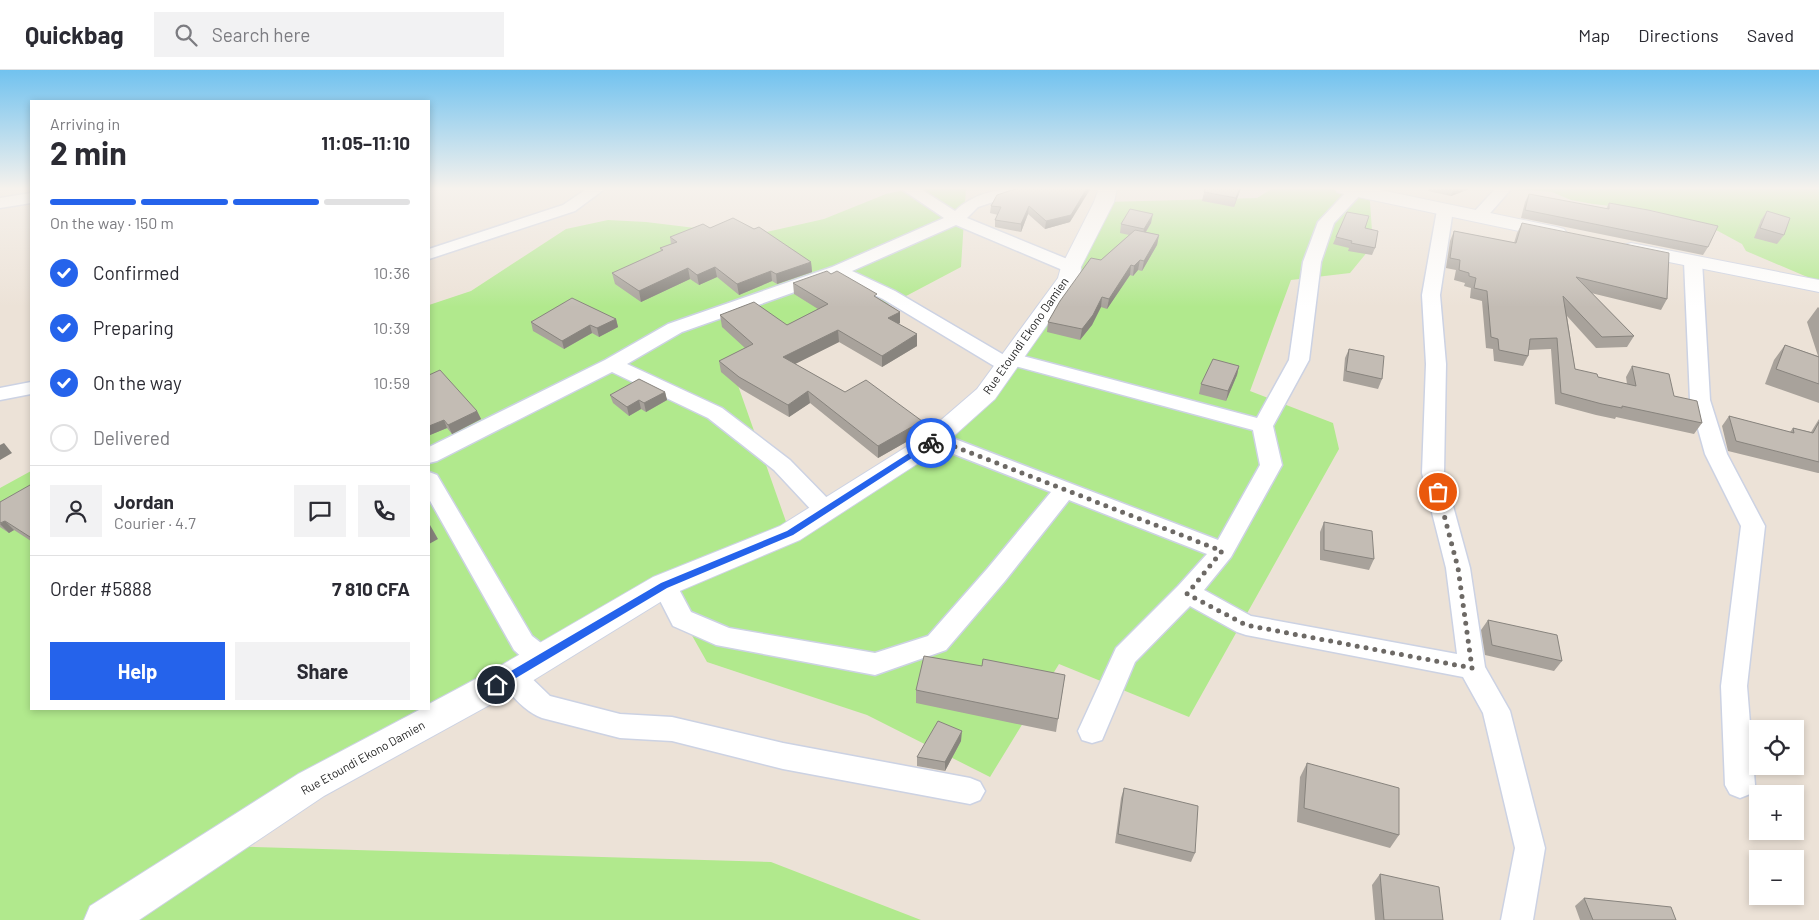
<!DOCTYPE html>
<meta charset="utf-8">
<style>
:root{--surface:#fff;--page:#f2f2f3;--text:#2b2b33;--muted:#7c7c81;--line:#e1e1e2;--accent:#2563eb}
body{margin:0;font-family:Barlow,sans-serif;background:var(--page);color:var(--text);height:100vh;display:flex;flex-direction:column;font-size:19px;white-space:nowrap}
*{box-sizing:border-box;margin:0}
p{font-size:16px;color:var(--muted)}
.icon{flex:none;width:28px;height:28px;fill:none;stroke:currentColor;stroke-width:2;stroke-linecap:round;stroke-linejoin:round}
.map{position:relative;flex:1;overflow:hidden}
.panel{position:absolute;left:30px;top:30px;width:400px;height:610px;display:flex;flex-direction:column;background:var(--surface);border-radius:0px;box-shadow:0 2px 8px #0003}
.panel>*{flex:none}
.tools{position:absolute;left:1749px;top:650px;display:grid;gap:10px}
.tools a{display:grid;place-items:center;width:55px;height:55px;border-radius:0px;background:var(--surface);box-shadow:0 2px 8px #0003;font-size:25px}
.pin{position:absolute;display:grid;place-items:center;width:42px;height:42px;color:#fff;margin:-21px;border:2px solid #fff;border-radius:50%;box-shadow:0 1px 5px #0007}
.courier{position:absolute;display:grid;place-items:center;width:50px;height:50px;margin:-25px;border:4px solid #2563eb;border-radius:50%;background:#fff;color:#222;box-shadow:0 1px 6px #0007}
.head em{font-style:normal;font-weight:700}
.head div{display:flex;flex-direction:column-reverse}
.head{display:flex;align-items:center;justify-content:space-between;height:85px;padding:0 20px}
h1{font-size:32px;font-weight:700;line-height:38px}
.bar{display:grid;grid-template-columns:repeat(4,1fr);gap:8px 5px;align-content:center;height:60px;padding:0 20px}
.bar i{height:6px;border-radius:4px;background:var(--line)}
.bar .active{background:var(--accent)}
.bar p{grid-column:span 4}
.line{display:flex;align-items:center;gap:12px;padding:0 20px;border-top:1px solid var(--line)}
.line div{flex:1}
.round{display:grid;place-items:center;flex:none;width:52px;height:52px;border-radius:0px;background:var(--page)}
ol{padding:0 20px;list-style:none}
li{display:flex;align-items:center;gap:15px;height:55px}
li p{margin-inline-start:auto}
li .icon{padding:5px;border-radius:50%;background:var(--accent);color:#fff;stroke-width:4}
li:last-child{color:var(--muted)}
li i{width:28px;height:28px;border:2px solid var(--line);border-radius:50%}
.primary-button{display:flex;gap:10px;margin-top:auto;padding:10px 20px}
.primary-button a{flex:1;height:58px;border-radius:0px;background:var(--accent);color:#fff;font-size:20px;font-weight:700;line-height:58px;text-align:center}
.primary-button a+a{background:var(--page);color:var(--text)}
header{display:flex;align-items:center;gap:30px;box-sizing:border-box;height:70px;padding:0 25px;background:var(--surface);border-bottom:1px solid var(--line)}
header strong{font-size:24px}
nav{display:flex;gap:28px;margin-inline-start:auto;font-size:18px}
.search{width:350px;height:45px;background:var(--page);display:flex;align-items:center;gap:12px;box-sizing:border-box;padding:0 18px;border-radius:0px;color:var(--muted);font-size:19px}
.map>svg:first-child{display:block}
.green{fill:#b1e98d}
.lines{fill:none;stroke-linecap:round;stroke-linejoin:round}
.street-casing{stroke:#ccd2e3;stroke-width:3}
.secondary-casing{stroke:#ccd2e3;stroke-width:2}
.street{fill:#fff;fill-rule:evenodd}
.secondary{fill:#fff;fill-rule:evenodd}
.wall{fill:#a8a29b}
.shaded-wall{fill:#88847e}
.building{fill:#c3bcb4;stroke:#88847e}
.route{fill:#2563eb}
.done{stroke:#6d6965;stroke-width:5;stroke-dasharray:0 9}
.labels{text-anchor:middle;stroke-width:5;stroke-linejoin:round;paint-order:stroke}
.street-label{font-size:12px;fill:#282828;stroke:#fff}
</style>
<header>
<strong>Quickbag</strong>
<div class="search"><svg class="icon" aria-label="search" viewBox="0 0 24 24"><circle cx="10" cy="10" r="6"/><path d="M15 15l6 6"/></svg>Search here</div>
<nav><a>Map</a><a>Directions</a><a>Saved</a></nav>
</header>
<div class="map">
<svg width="1819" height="850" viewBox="0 0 1819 850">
<rect width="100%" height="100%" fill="#ece2d7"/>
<!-- green -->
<path class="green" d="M912 118H966L961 197 908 225 734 304 790 463 986 324 1069 208 1104 132 1257 128 1273 118H1369L1373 175 1350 203 1291 210 1250 321 1333 353 1339 379 1189 647 1059 594 990 707 867 645 707 592 664 516 220 776 771 792 921 850H0V418L31 401V639H429V235L471 221 566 159 608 150 646 152 753 165 824 149 886 124Z
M1500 118H1819V212L1746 181 1742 174 1718 161 1655 141 1593 134 1571 130 1552 122Z"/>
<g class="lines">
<!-- street casing -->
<g class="street-casing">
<path id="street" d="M588 118H606L575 141 429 189V179L563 135Z
M900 118H919L955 141C975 122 1001 118 1029 118L1026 121 978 137 967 148 1077 193 1080 197 1077 201 1071 202 1065 201 956 155 852 201 895 221 1004 285 1011 283 1042 291 1257 348 1289 290 1303 192 1318 152 1350 118H1362L1364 121 1361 124 1334 153 1321 192 1309 290 1273 356 1282 395 1231 487 1204 520 1251 546 1457 584 1446 498 1422 403 1426 294 1422 225 1437 140 1439 137H1451L1453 140 1440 225 1446 294 1444 403 1470 498 1485 597 1510 641 1545 778 1533 850H1501L1515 778 1483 643 1463 607 1246 565 1237 562 1190 536 1135 592 1102 670 1092 673 1082 670 1078 661 1116 578 1178 516 1207 484 1069 430 1005 511 946 580 875 605 716 575 673 556 652 515 655 508 664 506 673 508 691 542 729 558 875 583 928 566 987 499 1051 422 928 374 924 369 928 364 935 362 942 364 1218 470 1260 395 1253 360 1015 296 1013 299 1006 301 999 299 883 229 837 207 682 262 627 294 722 338 790 390 833 434 836 440 833 446 825 448 817 446 774 400 708 348 612 302 437 391 429 393V377L605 290 668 254 832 197 944 148Z
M1496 118H1512L1485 149H1473L1471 146 1473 143Z
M31 123V133L0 138V128Z
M1693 186 1699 187 1702 191 1710 330 1727 384 1765 456 1747 616 1755 715 1750 724 1740 728 1730 724 1725 715 1721 616 1741 456 1705 384 1690 330 1684 191 1687 187Z
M31 312V324L0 330V318Z
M429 402 437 405 532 566 550 580 554 588 550 596C534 601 526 591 514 580L429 429Z
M512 595 521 598 550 626 620 644 672 647 783 673 970 708 980 712 985 721 980 730 970 734 783 699 672 671 620 668 542 648C525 642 507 622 499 606L503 598Z"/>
</g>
<!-- secondary casing -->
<g class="secondary-casing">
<path id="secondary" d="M1099 118H1117L1114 132 1081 197 1080 208 995 329 937 381 800 470 675 523 524 616 324 726 139 850H84L90 836 298 704 421 639H429V634L500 596 653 507 780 456 919 369 977 319 1058 208 1061 197 1094 132Z
M1335 118H1371L1557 157 1564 159 1567 163 1564 167 1557 169 1344 124 1337 122Z
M1631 173 1819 210V222L1624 183 1621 179 1624 175Z"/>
</g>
<!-- street -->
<use href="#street" class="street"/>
<!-- secondary -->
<use href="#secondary" class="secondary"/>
</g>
<!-- wall -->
<path class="wall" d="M1018 118 1070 152 1045 159 1028 144 1021 162 995 157V150L998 145 990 143 991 136Z
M1205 118H1241L1234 137 1202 131Z
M1429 118H1472L1451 126 1428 121Z
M1529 124 1606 139 1609 133 1708 177 1703 185 1521 148 1525 132Z
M1767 141 1784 165 1777 174 1754 168 1761 150Z
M1151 153 1146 162 1159 165 1157 175 1142 201 1138 200 1133 206 1130 205 1107 239 1101 237 1092 255 1080 270 1047 262 1048 252 1101 190 1129 165 1120 163 1121 154Z
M1522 153 1667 229 1661 240 1591 223 1634 266 1627 277 1596 278 1567 246 1575 299 1598 307 1627 314 1626 307 1632 296 1674 326 1702 353 1694 364 1616 347 1615 349 1596 345 1555 334 1551 279 1529 280 1528 286 1523 296 1494 291 1493 279 1486 278 1482 231 1470 228 1471 218 1464 216 1465 213 1454 210 1456 200 1446 198 1450 171 1454 161 1514 173 1517 163Z
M710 158 811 192 812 202 777 214 772 211 739 225 717 207 699 215 690 209 641 232 615 214 612 203 661 181 660 178 671 174 670 167Z
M1365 158 1375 178 1372 185 1348 181 1349 178 1333 174 1336 167Z
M831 204 878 228 900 242V253L898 254 917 264V276L882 297 839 272 795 294 845 322 922 363 878 388 810 333 789 347 741 319 721 302 719 291 745 278 722 257 720 245 787 255 818 239 794 224 793 213Z
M1818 237 1819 238V333L1765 314 1774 290 1785 275 1818 286 1807 252Z
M616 249 618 257 599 267 592 263 564 279 533 261 531 252Z
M1349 279 1382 309 1378 319 1343 311 1345 288Z
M1239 296 1237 305 1226 331 1199 324 1201 314Z
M429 305 477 341 481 349 452 364 447 358 430 365 429 363Z
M665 322 667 330 646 342 641 339 629 346 613 333 610 325Z
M1729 346 1790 362 1793 358 1811 362 1819 349V403H1818L1728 381 1722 356Z
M31 416V471L14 460 9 463 0 457V432Z
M1324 452 1374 489 1369 500 1320 490V462Z
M1488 550 1562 591 1554 601 1485 585 1481 560Z
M982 596 1065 605 1056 662 916 633V620Z
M961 671 945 701 917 696V687Z
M1307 693 1399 765 1390 778 1297 752 1300 707Z
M1124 718 1195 783 1191 792 1115 773 1121 728Z
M1380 804 1443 850H1375L1372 815Z
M1584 828 1676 850H1580L1575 836Z"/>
<!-- shaded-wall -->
<path class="shaded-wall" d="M1087 118H1091L1070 152 1045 159 1046 151Z
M1240 118H1241L1234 137 1236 128Z
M1454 118H1472L1451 126Z
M1029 136 1028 144 1021 162V154Z
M1153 144 1151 153 1142 168 1144 159Z
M1159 165 1157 175 1142 201 1144 191Z
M1140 190 1138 200 1133 206 1134 196Z
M811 192 812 202 777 214 776 204Z
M1131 195 1130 205 1107 239 1109 229Z
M715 197 717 207 699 215 697 205Z
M688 198 690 209 641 232 639 221Z
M771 201 772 211 739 225 737 214Z
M1102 227 1101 237 1092 255 1080 270 1082 259Z
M900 242V253L888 260V248Z
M616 249 618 257 599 267 597 258Z
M590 255 592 263 564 279 562 271Z
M838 260 839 272 785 299 783 287Z
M917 264V276L882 297V286Z
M1239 296 1237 305 1226 331 1228 321Z
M808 321 810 333 789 347 788 335Z
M665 322 667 330 646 342 644 333Z
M639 330 641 339 629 346 627 337Z
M477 341 481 349 452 364 448 355Z
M444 350 447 358 430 365 429 362V356Z
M922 351V363L878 388V376Z
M4 373 12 383 0 390V375Z
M5 451 14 460 9 463 0 454Z
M429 455H430L438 469 429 474Z
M962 661 961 671 945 701V692Z"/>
<!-- building -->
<path class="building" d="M1018 118H1087L1071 145 1046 151 1029 136 1021 154 995 150 1001 137 991 136 997 125Z
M1205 118H1240L1236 128 1204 122Z
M1529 124 1609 139V133L1648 140 1718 156 1708 177 1525 140Z
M1130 139 1153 144 1144 159 1121 154Z
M1767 141 1790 148 1784 165 1760 158Z
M1347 142 1369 146 1365 158 1378 161 1375 178 1351 173 1352 171 1336 167Z
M733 148 754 159 759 157 811 192 776 204 771 201 737 214 715 197 697 205 688 198 639 221 612 203 663 180 660 178 677 172 670 167 703 154 710 158Z
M1522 153 1669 183 1667 229 1576 207 1634 266 1602 267 1563 226 1575 299 1597 304 1598 307 1636 316 1632 296 1669 304 1674 326 1697 331 1702 353 1622 336V338L1602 334 1561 323 1557 268 1530 269 1528 286 1499 280 1498 269 1491 267 1487 221 1474 218 1476 208 1469 206V203L1459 200 1460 190 1450 188 1454 161 1516 173Z
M1135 160 1159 165 1144 191 1140 190 1134 196 1131 195 1109 229 1102 227 1093 245 1082 259 1048 252 1060 231 1091 188 1101 190Z
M827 201 831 204 837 201 877 224 874 226 900 242 888 248 917 264 882 286 838 260 783 287 845 322 866 310 922 351 878 376 808 321 788 335 739 307 719 291 753 274 720 245 754 232 787 255 828 234 793 213Z
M572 228 616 249 597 258 590 255 562 271 531 252Z
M1785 275 1819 287V314L1776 299Z
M1349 279 1384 286 1382 309 1346 301Z
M1213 289 1239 296 1228 321 1201 314Z
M440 300 477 341 448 355 444 350 429 356V305Z
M639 309 665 322 644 333 639 330 627 337 610 325Z
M1729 346 1794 363 1793 358 1813 363 1819 352V392L1736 371Z
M30 415 31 416V466L30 467 5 451 0 453V432Z
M1324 452 1372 461 1374 489 1324 480Z
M1488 550 1557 565 1562 591 1492 575Z
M924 586 982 596 983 589 1065 605 1058 649 916 620Z
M938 651 962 661 945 692 917 687Z
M1307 693 1399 718V765L1304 738Z
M1124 718 1198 736 1195 783 1118 764Z
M1380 804 1439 817 1443 850H1384Z
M1584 828 1671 837 1676 850H1593Z"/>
<!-- sky -->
<linearGradient id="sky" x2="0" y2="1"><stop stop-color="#71c2ef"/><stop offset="0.5" stop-color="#f6f2ed"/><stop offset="1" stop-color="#f6f2ed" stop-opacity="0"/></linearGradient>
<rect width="1819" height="237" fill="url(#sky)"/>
<!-- route -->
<path class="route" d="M928 371 935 373 793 465 667 518 499 618H492V612L661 513 787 461Z"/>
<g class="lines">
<!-- done -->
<path class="done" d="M931 373 935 369 1222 481 1187 524 1246 555 1472 598 1458 498 1438 422"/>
</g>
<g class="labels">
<!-- street labels -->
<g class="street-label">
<text transform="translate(1026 266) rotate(-55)" y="4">Rue Etoundi Ekono Damien</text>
<text transform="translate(363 688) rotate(-29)" y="4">Rue Etoundi Ekono Damien</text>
</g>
</g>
</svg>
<div class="tools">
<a><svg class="icon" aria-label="locate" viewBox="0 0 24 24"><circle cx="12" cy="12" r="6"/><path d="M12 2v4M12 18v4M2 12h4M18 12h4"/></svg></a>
<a>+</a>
<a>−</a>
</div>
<div class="pin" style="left:1438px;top:422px;background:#ea580c"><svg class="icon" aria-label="bag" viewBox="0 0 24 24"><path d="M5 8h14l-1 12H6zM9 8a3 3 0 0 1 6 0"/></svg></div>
<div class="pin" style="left:496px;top:615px;background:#1f2937"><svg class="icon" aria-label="home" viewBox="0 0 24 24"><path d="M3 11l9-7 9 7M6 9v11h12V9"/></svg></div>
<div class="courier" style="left:931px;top:373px"><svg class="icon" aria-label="bike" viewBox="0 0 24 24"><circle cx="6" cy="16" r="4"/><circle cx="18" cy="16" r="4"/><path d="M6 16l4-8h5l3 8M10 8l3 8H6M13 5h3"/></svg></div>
<section class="panel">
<div class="head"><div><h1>2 min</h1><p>Arriving in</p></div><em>11:05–11:10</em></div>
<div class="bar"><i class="active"></i><i class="active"></i><i class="active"></i><i></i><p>On the way · 150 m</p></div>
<ol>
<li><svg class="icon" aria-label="check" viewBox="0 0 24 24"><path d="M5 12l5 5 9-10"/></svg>Confirmed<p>10:36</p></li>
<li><svg class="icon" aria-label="check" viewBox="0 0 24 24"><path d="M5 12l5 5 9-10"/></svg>Preparing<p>10:39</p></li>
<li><svg class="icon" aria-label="check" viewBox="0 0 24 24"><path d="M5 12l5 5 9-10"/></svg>On the way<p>10:59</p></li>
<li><i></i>Delivered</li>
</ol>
<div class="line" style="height:90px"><a class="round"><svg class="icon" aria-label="person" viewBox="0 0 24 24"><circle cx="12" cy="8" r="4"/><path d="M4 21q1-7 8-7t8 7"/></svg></a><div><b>Jordan</b><p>Courier · 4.7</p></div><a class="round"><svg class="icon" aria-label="chat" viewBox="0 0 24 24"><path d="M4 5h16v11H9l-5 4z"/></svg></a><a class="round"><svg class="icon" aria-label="phone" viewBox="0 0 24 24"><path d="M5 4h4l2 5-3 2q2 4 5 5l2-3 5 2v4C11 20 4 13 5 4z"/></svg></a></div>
<div class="line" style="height:65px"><div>Order #5888</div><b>7 810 CFA</b></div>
<div class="primary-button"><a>Help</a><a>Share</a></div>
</section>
</div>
